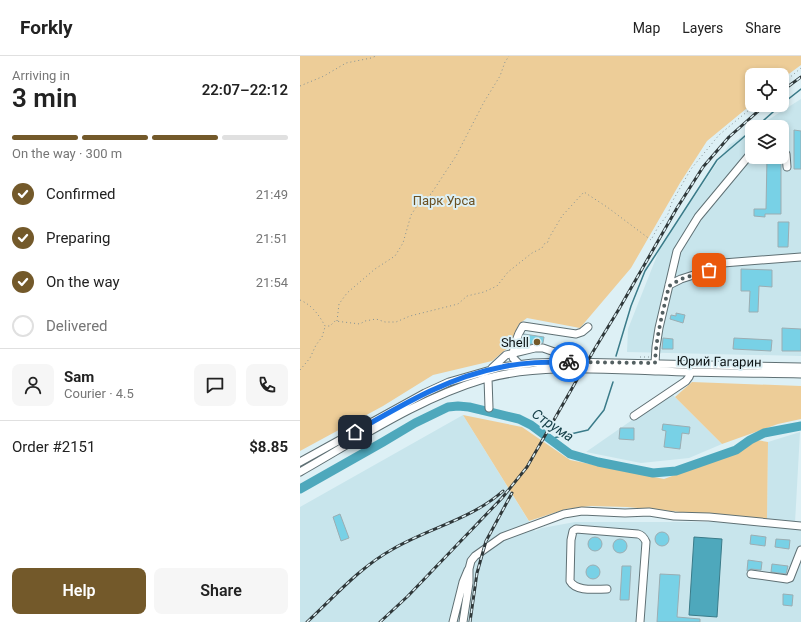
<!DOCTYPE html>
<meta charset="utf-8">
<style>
:root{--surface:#fff;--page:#f6f6f6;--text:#222;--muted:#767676;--line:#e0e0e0;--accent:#73592a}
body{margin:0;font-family:Roboto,sans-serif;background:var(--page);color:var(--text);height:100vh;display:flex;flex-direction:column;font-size:15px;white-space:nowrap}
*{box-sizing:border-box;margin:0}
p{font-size:13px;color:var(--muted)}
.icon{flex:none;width:22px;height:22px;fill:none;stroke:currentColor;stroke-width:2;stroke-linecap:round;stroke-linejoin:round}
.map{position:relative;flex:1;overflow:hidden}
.sheet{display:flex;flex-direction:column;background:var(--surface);width:300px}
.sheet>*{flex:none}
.fabs{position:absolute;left:445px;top:12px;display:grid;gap:8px}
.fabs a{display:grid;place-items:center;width:44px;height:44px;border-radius:8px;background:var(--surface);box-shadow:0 2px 6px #0003;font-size:20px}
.pin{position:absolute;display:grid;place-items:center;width:34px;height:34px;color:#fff;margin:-17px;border-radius:8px;box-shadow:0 2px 6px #0006}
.courier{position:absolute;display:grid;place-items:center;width:40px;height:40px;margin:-20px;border:3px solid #1a73e8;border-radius:50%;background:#fff;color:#222;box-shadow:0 1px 5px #0007}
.head em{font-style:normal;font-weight:600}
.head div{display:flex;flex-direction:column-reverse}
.head{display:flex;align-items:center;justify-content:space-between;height:68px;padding:0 12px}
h1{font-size:26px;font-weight:600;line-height:30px}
.bar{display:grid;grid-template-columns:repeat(4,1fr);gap:6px 4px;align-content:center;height:48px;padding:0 12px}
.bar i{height:5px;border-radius:3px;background:var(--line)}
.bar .current{background:var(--accent)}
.bar p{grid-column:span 4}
.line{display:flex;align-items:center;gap:10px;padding:0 12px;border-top:1px solid var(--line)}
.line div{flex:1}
.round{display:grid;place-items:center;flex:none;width:42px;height:42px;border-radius:8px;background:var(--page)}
ol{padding:0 12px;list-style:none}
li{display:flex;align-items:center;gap:12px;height:44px}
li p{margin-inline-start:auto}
li .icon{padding:4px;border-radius:50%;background:var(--accent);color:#fff;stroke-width:4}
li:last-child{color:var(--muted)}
li i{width:22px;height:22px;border:2px solid var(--line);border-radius:50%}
.cta{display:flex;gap:8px;margin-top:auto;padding:8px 12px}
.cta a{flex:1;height:46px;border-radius:8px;background:var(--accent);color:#fff;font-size:16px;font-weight:600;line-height:46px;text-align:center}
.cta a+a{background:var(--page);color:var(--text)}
header{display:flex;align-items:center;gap:24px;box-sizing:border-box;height:56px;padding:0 20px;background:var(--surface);border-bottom:1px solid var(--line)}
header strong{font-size:19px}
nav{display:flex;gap:22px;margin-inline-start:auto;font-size:14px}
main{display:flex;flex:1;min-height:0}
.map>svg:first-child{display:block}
.built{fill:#c8e5ec}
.green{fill:#edcd98}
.water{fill:#4ea8bc;stroke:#3a7b89}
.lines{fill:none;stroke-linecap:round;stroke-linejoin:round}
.stream{stroke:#3a7b89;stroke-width:1.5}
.river{stroke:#4ea8bc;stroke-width:9}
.building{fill:#78d1e6;stroke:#9badb2}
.minor-casing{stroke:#5f7074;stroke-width:9}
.path{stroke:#849295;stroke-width:1;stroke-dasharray:1 3;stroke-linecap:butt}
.minor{stroke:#fff;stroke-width:7}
.rail-casing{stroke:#2f383a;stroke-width:3}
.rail{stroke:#ddf0f5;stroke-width:1.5;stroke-dasharray:4.5;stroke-linecap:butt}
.done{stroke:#546062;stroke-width:4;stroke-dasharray:0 7.2}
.route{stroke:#1a73e8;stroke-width:5}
.poi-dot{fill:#73592a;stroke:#ddf0f5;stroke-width:1.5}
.labels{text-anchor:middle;stroke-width:4;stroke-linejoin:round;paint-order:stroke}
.park-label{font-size:13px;fill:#6a5022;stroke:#ddf0f5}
.poi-label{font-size:13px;fill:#0b1213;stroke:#ddf0f5;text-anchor:end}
.street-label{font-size:13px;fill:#0b1213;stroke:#ddf0f5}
.water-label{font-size:14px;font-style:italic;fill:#133d46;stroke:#ddf0f5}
</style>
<header>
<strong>Forkly</strong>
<nav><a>Map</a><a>Layers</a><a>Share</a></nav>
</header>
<main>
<section class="sheet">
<div class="head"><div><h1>3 min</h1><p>Arriving in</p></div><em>22:07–22:12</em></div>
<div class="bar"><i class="current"></i><i class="current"></i><i class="current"></i><i></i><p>On the way · 300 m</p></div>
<ol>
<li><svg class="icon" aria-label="check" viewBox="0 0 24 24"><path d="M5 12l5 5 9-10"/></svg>Confirmed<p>21:49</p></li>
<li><svg class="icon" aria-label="check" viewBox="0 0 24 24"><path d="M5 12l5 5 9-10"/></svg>Preparing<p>21:51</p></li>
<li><svg class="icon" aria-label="check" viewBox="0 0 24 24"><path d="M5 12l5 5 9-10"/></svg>On the way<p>21:54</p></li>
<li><i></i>Delivered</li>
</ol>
<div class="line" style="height:72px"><a class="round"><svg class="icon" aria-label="person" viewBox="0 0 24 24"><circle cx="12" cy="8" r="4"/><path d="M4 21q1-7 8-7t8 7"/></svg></a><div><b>Sam</b><p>Courier · 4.5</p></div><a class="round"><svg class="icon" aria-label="chat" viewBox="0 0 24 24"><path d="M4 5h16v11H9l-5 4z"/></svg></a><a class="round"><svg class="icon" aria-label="phone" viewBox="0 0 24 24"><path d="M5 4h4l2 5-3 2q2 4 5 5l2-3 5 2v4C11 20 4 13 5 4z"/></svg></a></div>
<div class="line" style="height:52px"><div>Order #2151</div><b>$8.85</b></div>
<div class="cta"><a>Help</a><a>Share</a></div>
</section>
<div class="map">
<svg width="501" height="566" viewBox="0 0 501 566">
<rect width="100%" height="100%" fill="#ddf0f5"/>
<!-- built -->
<path class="built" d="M501 43V300L327 296 328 273 360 192 429 89 452 74V101H482V71H457Z
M371 337 422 388 389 402 341 407 286 396Z
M163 359 235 475 242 472 275 466H415L501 472V566H0V451Z
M500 376 495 467 467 464 468 386Z"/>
<!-- green -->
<path class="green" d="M0 0H501V9L482 23V19H452V48L407 85 380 127 331 212 280 272 227 262 219 268 210 290 192 305 133 319 83 350 0 395Z
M392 326 501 330V363L478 368 422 388 375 341Z
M163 359 222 371 270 404 364 423 442 394 457 384 468 386 467 464 327 451 291 450 266 453 229 465Z"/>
<!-- water -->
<path class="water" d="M394 481 422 483 417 561 389 559Z"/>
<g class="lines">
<!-- stream -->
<path class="stream" d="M482 48 501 33
M456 71 481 49
M316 300 331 250 345 215 417 104 452 74
M249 383 288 374 304 354 313 326"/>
<!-- river -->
<path class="river" d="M0 433 83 386 115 367 148 351 158 350 169 351 219 363 231 369 270 398 298 406 353 417 376 415 436 394 450 384 464 377 501 370"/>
</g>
<!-- building -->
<path class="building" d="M494 74 501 75V113H494Z
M467 101H481V158H465V161L454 160V153H466Z
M478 166H489L488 191H478Z
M441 213 472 214V231L459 230 458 256H449L450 235H441Z
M376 257 385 259 383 267 370 263 371 259 376 260Z
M482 272 501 273V295H482Z
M224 278 244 281 243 287 222 289Z
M363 282 373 283V293H362Z
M434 282 472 284 471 295 433 293Z
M363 368 390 371 389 378 382 377 380 393 364 391 366 375 362 374Z
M320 372H334V384L319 383Z
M40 458 49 482 41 485 33 461Z
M355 483a7 7 0 1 1 14 0a7 7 0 1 1-14 0Z
M451 479 466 481 465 490 450 488Z
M288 488a7 7 0 1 1 14 0a7 7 0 1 1-14 0Z
M313 490a7 7 0 1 1 14 0a7 7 0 1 1-14 0Z
M476 483 490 484 489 493 475 491Z
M448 504 462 506 461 514 451 513 447 515Z
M472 508 488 510 486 518 471 516Z
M286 516a7 7 0 1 1 14 0a7 7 0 1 1-14 0Z
M322 510H331L329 544H320Z
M360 518 380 519 377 561 400 563V566H357Z
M483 538 493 539 492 550 483 549Z"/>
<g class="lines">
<!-- minor casing -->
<g class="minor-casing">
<path id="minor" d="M482 93 486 98 487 111
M369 229 381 223 409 214 423 207 501 201
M355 307 356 291 359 272 377 195 398 161 452 96
M219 308 213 302C213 292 217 279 223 270L276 278 282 276 288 271
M192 312 206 299 235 292H243L277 304
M188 322 189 352
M334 360 386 325 389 321 391 316
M0 406 125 337 149 326 201 311 233 307 269 306 501 311
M0 416C60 382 117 343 184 323 237 308 303 313 359 315 406 317 454 317 501 318
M451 518 487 523 490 522 501 494
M307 533C296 533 276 536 270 525L271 484 273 475 276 473 338 478C342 479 344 481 346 486L340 566
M153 566 163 526 168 514
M163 566 169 527V513L171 505 175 500 202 481 264 458 282 455 325 457 349 456 374 460 409 461 501 470"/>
</g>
<!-- path -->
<path class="path" d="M482 28 501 12
M0 30 24 20 46 7 71 2 76 0
M0 244C12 249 19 259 25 270H30L35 265 60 268 65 265 76 263 85 266H96L110 260 158 248 167 240 184 236 197 230 208 216 232 197 242 192 245 187 248 186 249 182 262 160 284 136 307 151 351 184 358 171 368 158 372 146 391 113 419 79 455 49
M37 265 39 248 47 237 75 213 95 200 103 187 111 159 119 147 131 138 156 100 184 46 200 20 205 6 209 0
M340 301H349
M0 314 10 302 16 289 22 281 25 271"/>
<!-- minor -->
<use href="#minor" class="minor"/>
<!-- rail casing -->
<g class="rail-casing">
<path id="rail" d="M482 35 501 21
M7 566C34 541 60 511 93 493 129 472 172 463 203 435
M80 566 108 540 202 442 227 411 294 294 319 253 377 152 403 111 429 81 465 49
M170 566 177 517 186 485 212 437"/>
</g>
<!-- rail -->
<use href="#rail" class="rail"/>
</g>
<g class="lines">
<!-- done -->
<path class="done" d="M269 306 355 307C356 281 363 255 369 230L381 223 409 214"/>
<!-- route -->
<path class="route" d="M55 376C102 349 148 321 202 311 224 306 246 306 269 306"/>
</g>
<!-- markers -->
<circle class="poi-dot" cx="237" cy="286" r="4"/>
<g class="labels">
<!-- park labels -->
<g class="park-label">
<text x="144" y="149">Парк Урса</text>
</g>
<!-- poi labels -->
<g class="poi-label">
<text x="229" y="291">Shell</text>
</g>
<!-- street labels -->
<g class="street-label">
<text transform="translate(419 305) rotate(1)" y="5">Юрий Гагарин</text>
</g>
<!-- water labels -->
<g class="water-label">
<text transform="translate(253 369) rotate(34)" y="5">Струма</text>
</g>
</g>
</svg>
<div class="fabs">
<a><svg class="icon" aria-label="locate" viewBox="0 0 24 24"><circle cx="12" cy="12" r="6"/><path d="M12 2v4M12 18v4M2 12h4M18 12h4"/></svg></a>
<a><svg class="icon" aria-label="layers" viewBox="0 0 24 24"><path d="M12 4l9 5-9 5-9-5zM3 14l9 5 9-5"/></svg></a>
</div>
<div class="pin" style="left:409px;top:214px;background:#ea580c"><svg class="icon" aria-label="bag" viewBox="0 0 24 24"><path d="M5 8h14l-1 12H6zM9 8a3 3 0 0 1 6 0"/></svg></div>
<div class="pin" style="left:55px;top:376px;background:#1f2937"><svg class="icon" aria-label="home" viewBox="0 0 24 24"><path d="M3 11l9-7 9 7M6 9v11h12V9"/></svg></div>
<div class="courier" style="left:269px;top:306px"><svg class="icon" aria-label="bike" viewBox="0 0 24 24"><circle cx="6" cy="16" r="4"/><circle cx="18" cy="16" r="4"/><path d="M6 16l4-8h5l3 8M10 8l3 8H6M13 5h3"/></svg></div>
</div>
</main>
